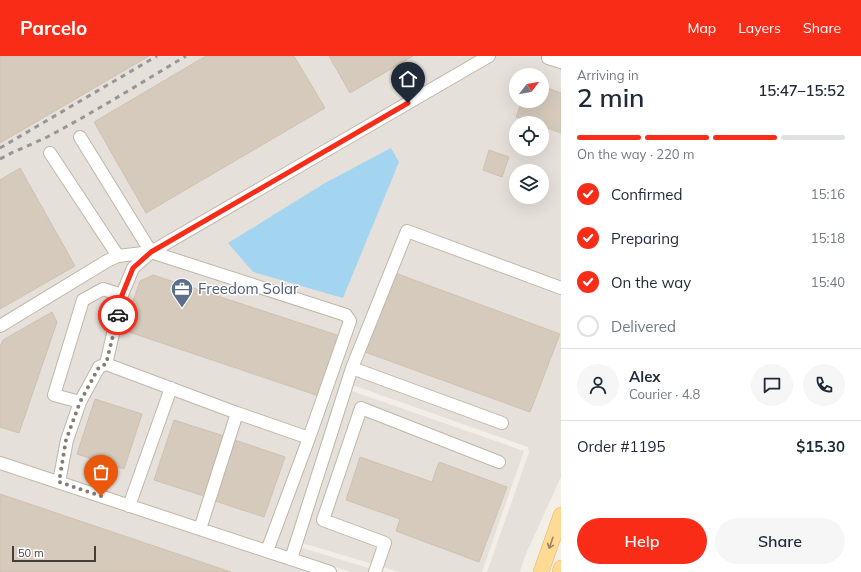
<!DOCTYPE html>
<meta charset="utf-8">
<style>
:root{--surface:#fff;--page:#f6f6f7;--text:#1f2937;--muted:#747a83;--line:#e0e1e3;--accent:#f92c18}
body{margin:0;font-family:Mulish,sans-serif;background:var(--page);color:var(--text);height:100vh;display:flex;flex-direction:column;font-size:15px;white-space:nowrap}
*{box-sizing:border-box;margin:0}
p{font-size:13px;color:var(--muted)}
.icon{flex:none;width:22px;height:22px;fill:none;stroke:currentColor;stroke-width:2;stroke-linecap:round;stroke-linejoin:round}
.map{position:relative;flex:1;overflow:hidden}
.panel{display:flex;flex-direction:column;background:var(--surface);width:300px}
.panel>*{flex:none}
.needle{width:26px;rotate:59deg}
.buttons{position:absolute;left:509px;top:12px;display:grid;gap:8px}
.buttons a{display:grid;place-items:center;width:40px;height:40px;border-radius:50%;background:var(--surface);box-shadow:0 4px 16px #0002;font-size:20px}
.scale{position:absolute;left:12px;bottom:10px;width:84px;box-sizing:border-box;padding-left:4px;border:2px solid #463f36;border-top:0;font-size:11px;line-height:14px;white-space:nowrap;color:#463f36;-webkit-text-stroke:3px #fff;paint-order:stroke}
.pin{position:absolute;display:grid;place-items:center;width:34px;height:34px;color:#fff;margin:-41px -17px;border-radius:50% 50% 50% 0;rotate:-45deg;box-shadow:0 0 4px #0007}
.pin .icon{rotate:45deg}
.courier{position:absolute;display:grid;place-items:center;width:40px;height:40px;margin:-20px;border:3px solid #f92c18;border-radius:50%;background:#fff;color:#222;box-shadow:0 1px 5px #0007}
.headline em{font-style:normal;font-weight:600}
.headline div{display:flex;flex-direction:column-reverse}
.headline{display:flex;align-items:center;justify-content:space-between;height:68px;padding:0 16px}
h1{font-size:26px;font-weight:600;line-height:30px}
.bar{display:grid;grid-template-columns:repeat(4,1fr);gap:6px 4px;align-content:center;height:48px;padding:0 16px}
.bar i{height:5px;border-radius:3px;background:var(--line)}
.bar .on{background:var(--accent)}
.bar p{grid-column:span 4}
.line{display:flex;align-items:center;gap:10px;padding:0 16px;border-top:1px solid var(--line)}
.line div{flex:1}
.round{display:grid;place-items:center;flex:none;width:42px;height:42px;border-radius:21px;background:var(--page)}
ol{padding:0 16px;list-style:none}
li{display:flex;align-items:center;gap:12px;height:44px}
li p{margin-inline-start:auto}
li .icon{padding:4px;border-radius:50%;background:var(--accent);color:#fff;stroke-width:4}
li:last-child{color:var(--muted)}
li i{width:22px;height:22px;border:2px solid var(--line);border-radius:50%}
.cta{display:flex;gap:8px;margin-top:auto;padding:8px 16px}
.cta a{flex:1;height:46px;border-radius:24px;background:var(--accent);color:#fff;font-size:16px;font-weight:600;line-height:46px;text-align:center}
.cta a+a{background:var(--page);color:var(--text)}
header{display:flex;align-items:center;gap:24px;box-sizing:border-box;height:56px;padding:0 20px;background:var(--accent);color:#fff}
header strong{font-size:19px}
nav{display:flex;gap:22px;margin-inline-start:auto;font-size:14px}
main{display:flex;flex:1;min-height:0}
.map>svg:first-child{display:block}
.industrial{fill:#e6e0db;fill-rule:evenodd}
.water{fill:#a3d5f0}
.building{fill:#d5cabc;stroke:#d0c1af}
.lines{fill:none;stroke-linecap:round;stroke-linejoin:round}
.minor-casing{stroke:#bfb6a9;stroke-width:14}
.major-casing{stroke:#e3b665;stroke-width:16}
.minor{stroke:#fff;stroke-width:12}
.major{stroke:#feda95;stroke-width:15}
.rail{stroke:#969696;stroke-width:3;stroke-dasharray:5 5;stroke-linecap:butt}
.oneway{stroke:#998561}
.done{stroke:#837d74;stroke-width:4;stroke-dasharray:0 7.2}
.route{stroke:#f92c18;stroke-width:5}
.labels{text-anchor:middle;stroke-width:3;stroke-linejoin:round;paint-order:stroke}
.service-label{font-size:15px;fill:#4e5e75;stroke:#fff;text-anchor:start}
</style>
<header>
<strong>Parcelo</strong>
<nav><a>Map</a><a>Layers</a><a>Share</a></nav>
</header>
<main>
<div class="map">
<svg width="561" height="516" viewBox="0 0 561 516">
<rect width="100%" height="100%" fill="#f3efe7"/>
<!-- industrial -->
<path class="industrial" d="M0 0H561V421L525 500 520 516H487L529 396 528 391 355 330H351L299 491 382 516H351L0 400ZM516 19H542V45H516ZM516 67H542V93H516ZM516 115H542V141H516Z
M352 335 524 395 482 516H400L302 487Z
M0 414 311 516H0Z"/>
<!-- water -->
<path class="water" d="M391 92 399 106 343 242 253 216 228 187 325 127Z"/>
<!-- building -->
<path class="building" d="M0 0H149L0 87Z
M206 0H294L325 52 146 157 94 66Z
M329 0H413L350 37Z
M542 30 561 37V77L542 70V67H533L516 61 522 45H542Z
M489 94 509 101 502 121 483 114Z
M20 112 75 210 0 253V124Z
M395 217 560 278 530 356 365 296Z
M153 219 340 280 319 340 123 274 140 225Z
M52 256 57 266 19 377 0 371V291L3 284Z
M95 343 142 358 124 413 77 398Z
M174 364 224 380 204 440 154 424Z
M235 384 285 401 264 461 215 445Z
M360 401 432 426 439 406 507 431 479 506 396 475 400 463 346 444Z
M0 438 231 516H0Z"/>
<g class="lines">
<!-- minor casing -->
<g class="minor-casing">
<path id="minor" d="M549 0 548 2 561 6
M80 81 151 196 489 0
M50 97 118 200
M151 196 133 212 122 239 103 233 83 244 54 339 80 346 99 311 106 308 237 357 309 382 267 495
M0 270 107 205 118 200 151 196 346 259 350 265 309 382
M106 308 122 239
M352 312 407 175 561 232
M0 407 330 516
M59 426 67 384 80 346
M129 450 171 332
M200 473 237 357
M291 503 352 312 502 367
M375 516 385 487 323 464 361 352 499 406"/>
</g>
<!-- major casing -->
<g class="major-casing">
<path id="major" d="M541 516 561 459
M560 516 561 512"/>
</g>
<!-- minor -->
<use href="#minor" class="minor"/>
<!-- major -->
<use href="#major" class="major"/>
<!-- rail -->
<path class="rail" d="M0 92 157 0
M0 103C16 94 33 88 49 80 96 55 141 27 186 0"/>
</g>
<!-- one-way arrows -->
<defs><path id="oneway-shaft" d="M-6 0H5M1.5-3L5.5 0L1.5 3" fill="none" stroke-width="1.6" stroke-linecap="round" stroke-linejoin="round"/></defs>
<use class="oneway" href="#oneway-shaft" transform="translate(551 487) rotate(109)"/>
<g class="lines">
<!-- done -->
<path class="done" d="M101 440 59 426 66 384 80 346 99 311 106 308 118 259"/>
<!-- route -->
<path class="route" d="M118 259 122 239 133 212 151 196 408 47"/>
</g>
<!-- icons -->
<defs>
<g id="office-pin" transform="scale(1.15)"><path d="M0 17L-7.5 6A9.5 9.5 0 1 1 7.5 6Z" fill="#5c6f8a" stroke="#fff"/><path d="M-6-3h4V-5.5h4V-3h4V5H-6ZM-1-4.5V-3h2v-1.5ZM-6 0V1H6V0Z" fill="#fff"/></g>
</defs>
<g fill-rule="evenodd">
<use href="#office-pin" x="182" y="233"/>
</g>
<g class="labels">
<!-- service labels -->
<g class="service-label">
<text x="198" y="238">Freedom Solar</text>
</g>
</g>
</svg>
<div class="buttons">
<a><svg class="needle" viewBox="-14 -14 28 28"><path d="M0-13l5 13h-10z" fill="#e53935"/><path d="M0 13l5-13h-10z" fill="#747a83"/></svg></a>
<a><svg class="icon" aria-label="locate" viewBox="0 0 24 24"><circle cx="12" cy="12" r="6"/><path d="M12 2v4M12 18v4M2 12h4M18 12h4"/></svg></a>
<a><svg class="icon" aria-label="layers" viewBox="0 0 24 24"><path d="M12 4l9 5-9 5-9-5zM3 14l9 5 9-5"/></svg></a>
</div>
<div class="scale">50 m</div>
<div class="pin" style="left:101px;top:440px;background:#ea580c"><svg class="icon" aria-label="bag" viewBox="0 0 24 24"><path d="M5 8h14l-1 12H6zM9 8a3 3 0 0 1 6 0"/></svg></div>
<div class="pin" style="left:408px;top:47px;background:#1f2937"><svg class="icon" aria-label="home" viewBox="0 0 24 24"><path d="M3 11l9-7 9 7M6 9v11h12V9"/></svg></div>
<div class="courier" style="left:118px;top:259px"><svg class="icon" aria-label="car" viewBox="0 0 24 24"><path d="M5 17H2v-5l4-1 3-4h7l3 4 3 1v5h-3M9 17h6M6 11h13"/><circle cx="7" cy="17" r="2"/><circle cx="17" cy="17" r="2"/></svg></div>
</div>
<section class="panel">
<div class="headline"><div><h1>2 min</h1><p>Arriving in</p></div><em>15:47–15:52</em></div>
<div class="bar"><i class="on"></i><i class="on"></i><i class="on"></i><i></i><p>On the way · 220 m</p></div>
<ol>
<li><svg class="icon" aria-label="check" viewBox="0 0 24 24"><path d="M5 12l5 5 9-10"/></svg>Confirmed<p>15:16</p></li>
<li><svg class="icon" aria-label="check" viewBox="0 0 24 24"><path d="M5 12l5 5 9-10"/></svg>Preparing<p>15:18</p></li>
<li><svg class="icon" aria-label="check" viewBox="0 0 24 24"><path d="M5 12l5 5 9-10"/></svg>On the way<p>15:40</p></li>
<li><i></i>Delivered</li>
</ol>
<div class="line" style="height:72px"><a class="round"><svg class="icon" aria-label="person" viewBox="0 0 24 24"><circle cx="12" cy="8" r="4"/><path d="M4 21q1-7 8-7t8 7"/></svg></a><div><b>Alex</b><p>Courier · 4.8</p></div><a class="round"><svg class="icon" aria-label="chat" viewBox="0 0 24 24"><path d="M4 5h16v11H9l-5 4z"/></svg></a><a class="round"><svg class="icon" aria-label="phone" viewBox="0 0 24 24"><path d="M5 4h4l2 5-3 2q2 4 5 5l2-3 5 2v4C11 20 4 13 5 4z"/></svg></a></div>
<div class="line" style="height:52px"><div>Order #1195</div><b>$15.30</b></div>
<div class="cta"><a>Help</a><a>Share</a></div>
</section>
</main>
